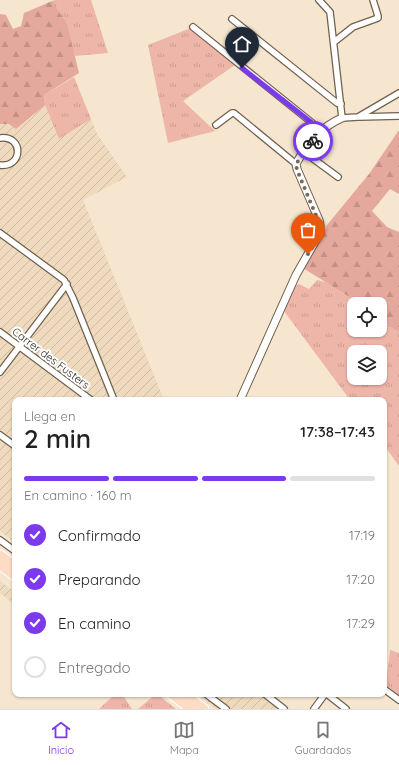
<!DOCTYPE html>
<html lang="es">
<meta charset="utf-8">
<style>
:root{--surface:#fff;--page:#f2f2f2;--text:#222;--muted:#767676;--line:#e0e0e0;--accent:#7c3aed}
body{margin:0;font-family:Quicksand,sans-serif;background:var(--page);color:var(--text);height:100vh;display:flex;flex-direction:column;font-size:15px;white-space:nowrap}
*{box-sizing:border-box;margin:0}
p{font-size:13px;color:var(--muted)}
.icon{flex:none;width:22px;height:22px;fill:none;stroke:currentColor;stroke-width:2;stroke-linecap:round;stroke-linejoin:round}
.map{position:relative;flex:1;overflow:hidden}
.side{position:absolute;left:12px;top:397px;width:375px;height:300px;display:flex;flex-direction:column;background:var(--surface);border-radius:8px;box-shadow:0 1px 3px #0004}
.side>*{flex:none}
.tools{position:absolute;left:347px;top:297px;display:grid;gap:8px}
.tools a{display:grid;place-items:center;width:40px;height:40px;border-radius:8px;background:var(--surface);box-shadow:0 1px 3px #0004;font-size:20px}
.pin{position:absolute;display:grid;place-items:center;width:34px;height:34px;color:#fff;margin:-41px -17px;border-radius:50% 50% 50% 0;rotate:-45deg;box-shadow:0 0 4px #0007}
.pin .icon{rotate:45deg}
.courier{position:absolute;display:grid;place-items:center;width:40px;height:40px;margin:-20px;border:3px solid #7c3aed;border-radius:50%;background:#fff;color:#222;box-shadow:0 1px 5px #0007}
.head em{font-style:normal;font-weight:600}
.head div{display:flex;flex-direction:column-reverse}
.head{display:flex;align-items:center;justify-content:space-between;height:68px;padding:0 12px}
h1{font-size:26px;font-weight:600;line-height:30px}
.bar{display:grid;grid-template-columns:repeat(4,1fr);gap:6px 4px;align-content:center;height:48px;padding:0 12px}
.bar i{height:5px;border-radius:3px;background:var(--line)}
.bar .current{background:var(--accent)}
.bar p{grid-column:span 4}
ol{padding:0 12px;list-style:none}
li{display:flex;align-items:center;gap:12px;height:44px}
li p{margin-inline-start:auto}
li .icon{padding:4px;border-radius:50%;background:var(--accent);color:#fff;stroke-width:4}
li:last-child{color:var(--muted)}
li i{width:22px;height:22px;border:2px solid var(--line);border-radius:50%}
.tabs{display:flex;justify-content:space-around;align-items:center;height:56px;border-top:1px solid var(--line);background:var(--surface);font-size:11px;color:var(--muted)}
.tabs a{display:grid;justify-items:center;gap:2px}
.tabs .current{color:var(--accent)}
.map>svg:first-child{display:block}
.industrial{fill:url(#industrial-furrows)}
.grass{fill:url(#grass-tufts);fill-rule:evenodd}
.forest{fill:url(#forest-firs)}
.lines{fill:none;stroke-linecap:round;stroke-linejoin:round}
.minor-casing{stroke:#6f614d;stroke-width:8}
.tertiary-casing{stroke:#6f614d;stroke-width:9}
.primary-casing{stroke:#fff;stroke-width:11}
.minor{stroke:#fff;stroke-width:5.5}
.tertiary{stroke:#fff;stroke-width:7}
.primary{stroke:#fddbc5;stroke-width:9}
.done{stroke:#756b5d;stroke-width:4;stroke-dasharray:0 7.2}
.route{stroke:#7c3aed;stroke-width:5}
.labels{text-anchor:middle;stroke-width:4;stroke-linejoin:round;paint-order:stroke}
.street-label{font-size:11px;fill:#2f2920;stroke:#fff}
</style>
<div class="map">
<svg width="399" height="709" viewBox="0 0 399 709">
<defs>
<pattern id="industrial-furrows" width="10" height="10" patternUnits="userSpaceOnUse"><rect width="10" height="10" fill="#efdabe"/><path d="M-1 1l2-2M0 10L10 0M9 11l2-2" fill="none" stroke="#cdbba3"/></pattern>
<pattern id="grass-tufts" width="24" height="20" patternUnits="userSpaceOnUse"><rect width="24" height="20" fill="#eeb5a9"/><path d="M3 7l-1-3M5 7V3M7 7l1-3M15 17l-1-3M17 17v-4M19 17l1-3" fill="none" stroke="#cc9c91"/></pattern>
<pattern id="forest-firs" width="22" height="20" patternUnits="userSpaceOnUse"><rect width="22" height="20" fill="#e4a99c"/><path d="M5 1l3.5 6h-7zM16 11l3.5 6h-7z" fill="#c49186"/></pattern>
</defs>
<rect width="100%" height="100%" fill="#f6e6cf"/>
<!-- industrial -->
<path class="industrial" d="M45 105 59 139 91 119 97 134 127 177 83 200 164 400H15V543L0 531V124H9L16 129Z
M0 581 15 592V605L0 593Z
M196 694H262L281 709H216Z"/>
<!-- grass -->
<path class="grass" d="M56 0H91L108 53 75 56 52 1Z
M191 28 235 65 183 101 215 131 168 143 148 45Z
M74 77 91 119 59 139 45 105 44 95Z
M317 280 325 282 346 295 364 304H354V330H380V308C386 316 388 328 399 331V466L384 445V400H350L284 311 294 286 299 284 309 289ZM354 352H380V378H354Z
M390 650 399 653V695L386 685Z
M115 694H122L132 709H99Z
M156 694H157L176 709H138Z"/>
<!-- forest -->
<path class="forest" d="M52 1 67 24 79 73 44 95 45 105 16 129 9 124H0V14L6 15 13 29 21 26 24 13Z
M399 130V194L390 189 372 211 387 227 399 232V331C396 330 392 329 390 326 387 322 380 308 380 304H364L346 295 303 268 323 235 327 225 369 174Z"/>
<g class="lines">
<!-- minor casing -->
<g class="minor-casing">
<path id="minor" d="M319 0 330 12 342 118 358 117 399 93
M232 19 337 103 341 104
M193 27 321 130
M334 42 353 27 378 18V16L373 0
M360 117 399 116
M216 125 232 113H234L296 164
M0 138C24 135 23 168 0 165
M304 152 338 177
M0 233 64 280 73 298 114 400
M0 332 91 400
M0 372 67 284
M0 435 15 446
M0 540 15 551
M384 689 399 700
M206 694 226 709
M265 694 284 709
M327 694 346 709
M314 709 325 694"/>
</g>
<!-- tertiary casing -->
<g class="tertiary-casing">
<path id="tertiary" d="M240 400 296 275 320 233V225L319 220 297 169 296 164C306 145 322 126 342 118"/>
</g>
<!-- primary casing -->
<g class="primary-casing">
<path id="primary" d="M0 555 15 566
M0 565 15 576
M171 694 191 709
M184 694 204 709"/>
</g>
<!-- minor -->
<use href="#minor" class="minor"/>
<!-- tertiary -->
<use href="#tertiary" class="tertiary"/>
<!-- primary -->
<use href="#primary" class="primary"/>
</g>
<g class="lines">
<!-- done -->
<path class="done" d="M308 254 318 238 320 225 297 170 296 164 313 141"/>
<!-- route -->
<path class="route" d="M242 68 321 130 313 141"/>
</g>
<g class="labels">
<!-- street labels -->
<g class="street-label">
<text transform="translate(51 358) rotate(37)" y="4">Carrer des Fusters</text>
</g>
</g>
</svg>
<div class="tools">
<a><svg class="icon" aria-label="locate" viewBox="0 0 24 24"><circle cx="12" cy="12" r="6"/><path d="M12 2v4M12 18v4M2 12h4M18 12h4"/></svg></a>
<a><svg class="icon" aria-label="layers" viewBox="0 0 24 24"><path d="M12 4l9 5-9 5-9-5zM3 14l9 5 9-5"/></svg></a>
</div>
<div class="pin" style="left:308px;top:254px;background:#ea580c"><svg class="icon" aria-label="bag" viewBox="0 0 24 24"><path d="M5 8h14l-1 12H6zM9 8a3 3 0 0 1 6 0"/></svg></div>
<div class="pin" style="left:242px;top:68px;background:#1f2937"><svg class="icon" aria-label="home" viewBox="0 0 24 24"><path d="M3 11l9-7 9 7M6 9v11h12V9"/></svg></div>
<div class="courier" style="left:313px;top:141px"><svg class="icon" aria-label="bike" viewBox="0 0 24 24"><circle cx="6" cy="16" r="4"/><circle cx="18" cy="16" r="4"/><path d="M6 16l4-8h5l3 8M10 8l3 8H6M13 5h3"/></svg></div>
<section class="side">
<div class="head"><div><h1>2 min</h1><p>Llega en</p></div><em>17:38–17:43</em></div>
<div class="bar"><i class="current"></i><i class="current"></i><i class="current"></i><i></i><p>En camino · 160 m</p></div>
<ol>
<li><svg class="icon" aria-label="check" viewBox="0 0 24 24"><path d="M5 12l5 5 9-10"/></svg>Confirmado<p>17:19</p></li>
<li><svg class="icon" aria-label="check" viewBox="0 0 24 24"><path d="M5 12l5 5 9-10"/></svg>Preparando<p>17:20</p></li>
<li><svg class="icon" aria-label="check" viewBox="0 0 24 24"><path d="M5 12l5 5 9-10"/></svg>En camino<p>17:29</p></li>
<li><i></i>Entregado</li>
</ol>
</section>
</div>
<nav class="tabs">
<a class="current"><svg class="icon" aria-label="home" viewBox="0 0 24 24"><path d="M3 11l9-7 9 7M6 9v11h12V9"/></svg>Inicio</a>
<a><svg class="icon" aria-label="map" viewBox="0 0 24 24"><path d="M3 6l6-2 6 2 6-2v14l-6 2-6-2-6 2zM9 4v14M15 6v14"/></svg>Mapa</a>
<a><svg class="icon" aria-label="saved" viewBox="0 0 24 24"><path d="M7 4h10v16l-5-4-5 4z"/></svg>Guardados</a>
</nav>
